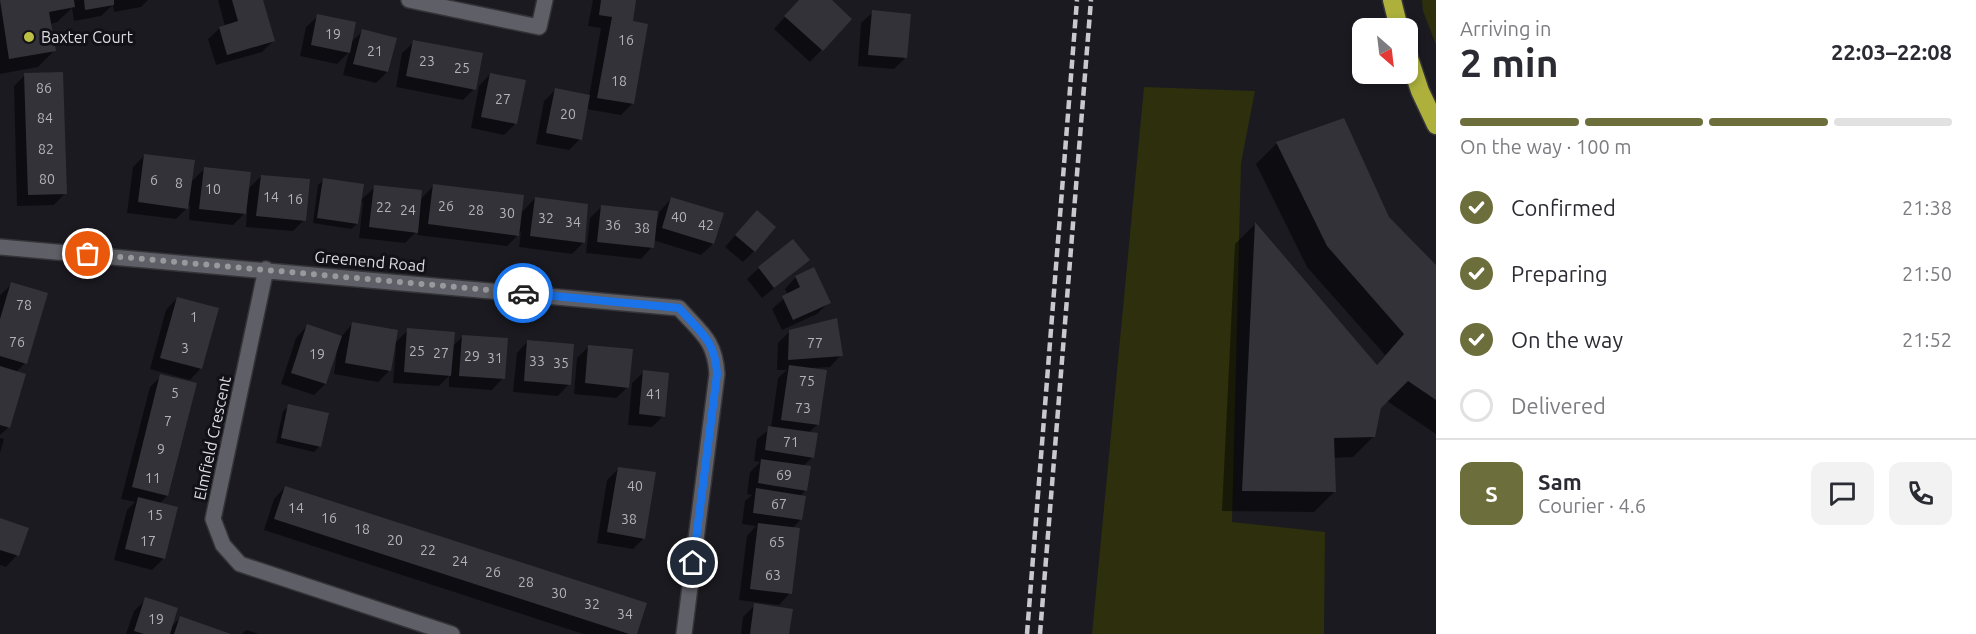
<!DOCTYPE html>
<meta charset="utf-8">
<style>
:root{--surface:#fff;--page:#f2f2f3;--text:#2b2b33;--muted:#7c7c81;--line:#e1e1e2;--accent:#6c6e3b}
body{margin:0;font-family:Ubuntu,sans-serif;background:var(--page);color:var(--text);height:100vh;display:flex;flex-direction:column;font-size:22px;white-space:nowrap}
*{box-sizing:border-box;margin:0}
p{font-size:20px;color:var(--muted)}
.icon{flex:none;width:33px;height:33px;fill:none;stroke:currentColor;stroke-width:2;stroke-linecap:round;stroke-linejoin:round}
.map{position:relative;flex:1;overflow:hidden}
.side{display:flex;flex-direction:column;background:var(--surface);width:540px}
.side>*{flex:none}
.needle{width:39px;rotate:152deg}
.tools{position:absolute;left:1352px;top:18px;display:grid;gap:12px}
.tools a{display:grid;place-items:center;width:66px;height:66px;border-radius:12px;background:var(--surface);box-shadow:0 3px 9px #0003;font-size:30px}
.pin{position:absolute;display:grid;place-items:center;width:51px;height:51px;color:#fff;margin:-26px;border:3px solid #fff;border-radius:50%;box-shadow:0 2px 6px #0007}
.courier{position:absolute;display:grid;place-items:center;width:60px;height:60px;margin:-30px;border:4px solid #1a73e8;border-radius:50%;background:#fff;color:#222;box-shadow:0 2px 8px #0007}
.head em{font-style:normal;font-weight:600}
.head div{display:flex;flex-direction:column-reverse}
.head{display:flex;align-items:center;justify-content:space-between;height:102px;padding:0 24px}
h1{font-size:39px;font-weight:600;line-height:45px}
.bar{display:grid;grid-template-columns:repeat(4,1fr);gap:9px 6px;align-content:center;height:72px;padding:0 24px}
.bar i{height:8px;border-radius:4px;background:var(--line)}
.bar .selected{background:var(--accent)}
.bar p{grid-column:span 4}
.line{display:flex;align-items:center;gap:15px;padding:0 24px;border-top:2px solid var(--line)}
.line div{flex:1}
.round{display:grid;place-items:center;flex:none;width:63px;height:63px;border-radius:12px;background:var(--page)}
ol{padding:0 24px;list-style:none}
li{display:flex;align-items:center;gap:18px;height:66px}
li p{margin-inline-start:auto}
li .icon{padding:6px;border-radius:50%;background:var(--accent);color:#fff;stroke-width:4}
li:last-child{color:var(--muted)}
li i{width:33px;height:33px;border:3px solid var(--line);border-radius:50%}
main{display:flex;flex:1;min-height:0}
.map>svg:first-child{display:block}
.green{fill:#2e2f0d}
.shadow{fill:#0007}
.building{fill:#333239}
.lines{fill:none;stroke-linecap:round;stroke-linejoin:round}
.street-casing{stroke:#353539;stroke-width:18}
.highway-casing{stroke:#353539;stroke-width:21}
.street{stroke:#5f5f67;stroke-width:15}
.highway{stroke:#adb13c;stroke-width:18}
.rail{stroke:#c8c8cd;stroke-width:4.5;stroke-dasharray:9 4.5;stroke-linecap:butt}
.done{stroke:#99999d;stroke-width:6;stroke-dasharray:0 10.8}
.route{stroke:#1a73e8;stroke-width:8}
.poi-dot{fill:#bbc044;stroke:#111117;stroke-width:2}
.labels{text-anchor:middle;stroke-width:6;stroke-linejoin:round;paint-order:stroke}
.number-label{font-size:14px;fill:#b2b2b7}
.poi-label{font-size:16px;fill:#dddde1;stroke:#111117;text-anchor:start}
.street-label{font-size:16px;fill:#dddde1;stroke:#111117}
</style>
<main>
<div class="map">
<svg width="1436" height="634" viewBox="0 0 1436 634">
<rect width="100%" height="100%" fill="#1a1a20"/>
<!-- green -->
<path class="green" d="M1422 0H1436V45L1423 11Z
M1144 87 1255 91 1241 163 1232 522 1325 532 1324 634H1092Z"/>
<!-- shadow -->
<path class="shadow" d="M0 0H148L141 7 114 12 113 5 101 16 74 21 72 8 57 22 50 24 55 50 38 67 0 74Z
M218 0H262L274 40 262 52 216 65 208 39 220 28 225 26Z
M593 0H635L631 22 632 104 621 115 586 109 580 139 569 150 536 144 544 101 555 90 589 97 601 28 588 26Z
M800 0H829L850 19 810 62 774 29Z
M873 12 905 58 894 69 858 66 861 23Z
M318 16 350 43 363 31 387 72 376 83 343 75 349 52 337 64 300 56 306 27Z
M414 42 474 89 463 100 396 87 402 53Z
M490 74 516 123 504 135 471 128 479 86Z
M25 75 65 193 54 205 17 206 14 86Z
M1343 120 1388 218 1436 268V434L1387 401 1379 408 1374 436 1353 457 1333 458 1334 492 1314 512 1222 511 1235 244 1255 224 1376 366 1385 355 1307 267 1256 164 1276 144Z
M145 155 190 183 205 168 247 190 261 176 304 220 293 231 246 227 247 211 233 225 189 220 190 205 176 219 127 213 133 167Z
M324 180 360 201 375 187 420 200 433 186 521 213 535 198 583 243 572 254 519 247 521 232 507 246 417 235 418 230 405 243 359 238 363 202H360L357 224 351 229 313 223 318 185Z
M671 199 713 244 701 255 653 240 652 247 641 259 586 253 590 218 602 206 657 221 660 211Z
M745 224 754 251 743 262 725 247Z
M808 260 762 298 747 279 759 268Z
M796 277 829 302 817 314 782 330 772 309 788 295 785 289Z
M12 284 25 363 16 372 9 427 0 435V295Z
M177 298 201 368 190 380 150 369 166 310Z
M353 323 394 344 408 330 452 347 463 336 503 378 492 390 449 387V376L439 386 393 383 396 346H394L389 371 378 382 334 374 338 343 325 384 314 395 281 384 296 338 307 326 341 337Z
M790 331 841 355 830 367 812 368 818 424 808 433 813 457 803 466 806 490 800 496 801 519 792 529 790 593 779 605 739 600 747 536 756 526 742 524 745 501 752 495 747 494 750 472 760 462 754 461 757 439 771 428 778 378 787 370H777L778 343Z
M528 341 569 384 558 396 513 392 517 353Z
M589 346 628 387 616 398 574 394 577 358Z
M644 372 663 416 652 427 628 425 632 383Z
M161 376 167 496 159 504 164 558 152 570 114 560 127 510 135 502 121 499 150 387Z
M289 406 320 446 314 452 276 443 283 411Z
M0 438 4 439 0 453Z
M619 468 644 538 633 549 597 543 607 480Z
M285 487 635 634H583L264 530 274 499Z
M0 520 17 555 6 567 0 565Z
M146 599 170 628 180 618 228 634H126L134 611Z
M755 605 788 634H741L743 617Z
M246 630 259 634H242Z"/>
<!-- building -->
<path class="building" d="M0 0H74L75 7 49 12 56 51 9 59Z
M84 0H114V5L85 10Z
M232 0H263L275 41 227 55 219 27 238 21Z
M601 0H636L633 21 648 24 634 104 597 98 612 17 599 15Z
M799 0H832L852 19 823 51 784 16Z
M872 10 911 14 907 58 868 55Z
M317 14 356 22 350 53 311 45Z
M362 29 397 38 388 72 353 64Z
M413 40 483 53 476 90 406 76Z
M63 72 67 194 28 195 24 73Z
M490 73 526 80 517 124 481 117Z
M555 88 590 95 582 140 546 133Z
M1344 118 1389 217 1436 265V400L1408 381 1381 408 1375 437 1334 438 1336 492 1242 491 1255 222 1377 365 1404 334 1327 246 1276 142Z
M144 154 195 160 188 209 138 202Z
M204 167 251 172 246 214 199 209Z
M261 175 310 179 306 221 256 216Z
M323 178 364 184 358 224 317 218Z
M433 184 524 195 519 236 428 224Z
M374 185 422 190 418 233 369 227Z
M535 197 588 204 585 243 530 236Z
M671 197 724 213 714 244 662 228Z
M601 205 658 211 654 248 597 242Z
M757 210 776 227 755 252 735 235Z
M793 239 810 260 774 288 758 267Z
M814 267 831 303 793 320 782 296 800 287 795 276Z
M11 282 48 293 27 364 0 356V319Z
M177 297 219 308 202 369 160 358Z
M837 318 843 356 788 360 789 330Z
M352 322 398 330 391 371 345 363Z
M307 324 342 336 326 384 291 373Z
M407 328 455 332 451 376 404 372Z
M462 335 508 338 505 379 459 376Z
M527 340 574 344 571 385 524 381Z
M588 345 633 349 629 388 585 383Z
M789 365 827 370 819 425 781 420Z
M0 366 26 374 10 428 0 425Z
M643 370 669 373 665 417 639 414Z
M160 374 197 383 168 496 132 487Z
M288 404 329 413 321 447 281 438Z
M768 426 818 433 814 458 765 450Z
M761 459 811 466 807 491 758 483Z
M618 467 656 472 645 539 607 532Z
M285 486 647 603 637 634H629L274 519Z
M756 488 806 496 802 520 753 513Z
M138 497 178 507 165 559 125 549Z
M0 518 29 528 19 556 0 550Z
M758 523 800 528 792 594 750 589Z
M145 597 178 608 170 634H144L134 631Z
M754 603 793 609 789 634H750Z
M180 616 231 634H174Z"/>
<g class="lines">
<!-- street casing -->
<g class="street-casing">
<path id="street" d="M409 0 539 27 545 0
M0 247 679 308C701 333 715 340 717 374L684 634
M266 269 213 519 223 545 240 564 452 634"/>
</g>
<!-- highway casing -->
<g class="highway-casing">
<path id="highway" d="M1392 0 1399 28
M1407 52 1420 91 1436 125"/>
</g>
<!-- street -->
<use href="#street" class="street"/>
<!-- highway -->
<use href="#highway" class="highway"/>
<!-- rail -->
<path class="rail" d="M1027 634 1077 0
M1040 634 1091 0"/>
</g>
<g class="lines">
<!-- done -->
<path class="done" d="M88 254 523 293"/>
<!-- route -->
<path class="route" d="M523 293 679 308C701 333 715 340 717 374L693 563"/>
</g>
<!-- markers -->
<circle class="poi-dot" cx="29" cy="37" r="6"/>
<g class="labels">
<!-- number labels -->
<g class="number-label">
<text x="333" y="39">19</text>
<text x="626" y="45">16</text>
<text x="375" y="56">21</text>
<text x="427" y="66">23</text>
<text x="462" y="73">25</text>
<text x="619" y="86">18</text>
<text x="44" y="93">86</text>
<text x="503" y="104">27</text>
<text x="568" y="119">20</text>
<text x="45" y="123">84</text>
<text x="46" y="154">82</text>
<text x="47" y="184">80</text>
<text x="154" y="185">6</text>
<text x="179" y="188">8</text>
<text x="213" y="194">10</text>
<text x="271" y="202">14</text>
<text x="295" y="204">16</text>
<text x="446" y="211">26</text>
<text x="384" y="212">22</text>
<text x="408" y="215">24</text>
<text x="476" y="215">28</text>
<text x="507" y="218">30</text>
<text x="679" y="222">40</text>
<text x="546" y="223">32</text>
<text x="573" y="227">34</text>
<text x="613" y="230">36</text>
<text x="706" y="230">42</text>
<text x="642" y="233">38</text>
<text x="24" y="310">78</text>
<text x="194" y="322">1</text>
<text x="17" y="347">76</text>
<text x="815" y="348">77</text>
<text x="185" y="353">3</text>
<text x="417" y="356">25</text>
<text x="441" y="358">27</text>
<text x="317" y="359">19</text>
<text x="472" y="361">29</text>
<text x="495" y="363">31</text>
<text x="537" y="366">33</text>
<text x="561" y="368">35</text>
<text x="807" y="386">75</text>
<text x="175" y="398">5</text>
<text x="654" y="399">41</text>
<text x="803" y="413">73</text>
<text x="168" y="426">7</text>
<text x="791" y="447">71</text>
<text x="161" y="454">9</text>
<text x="784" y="480">69</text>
<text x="153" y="483">11</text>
<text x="635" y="491">40</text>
<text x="779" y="509">67</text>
<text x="296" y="513">14</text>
<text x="155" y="520">15</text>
<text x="329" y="523">16</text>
<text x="629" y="524">38</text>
<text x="362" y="534">18</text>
<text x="395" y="545">20</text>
<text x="148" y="546">17</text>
<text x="777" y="547">65</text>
<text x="428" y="555">22</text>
<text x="460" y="566">24</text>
<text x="493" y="577">26</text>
<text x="773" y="580">63</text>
<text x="526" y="587">28</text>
<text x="559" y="598">30</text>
<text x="592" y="609">32</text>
<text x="625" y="619">34</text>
<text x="156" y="624">19</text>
</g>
<!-- poi labels -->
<g class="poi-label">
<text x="41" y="43">Baxter Court</text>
</g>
<!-- street labels -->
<g class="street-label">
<text transform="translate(370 261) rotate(5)" y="6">Greenend Road</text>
<text transform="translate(212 438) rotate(-78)" y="6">Elmfield Crescent</text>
</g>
</g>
</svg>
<div class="tools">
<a><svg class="needle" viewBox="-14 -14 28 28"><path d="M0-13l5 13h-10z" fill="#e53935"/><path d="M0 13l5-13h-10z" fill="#7c7c81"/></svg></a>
</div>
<div class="pin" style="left:88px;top:254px;background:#ea580c"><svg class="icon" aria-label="bag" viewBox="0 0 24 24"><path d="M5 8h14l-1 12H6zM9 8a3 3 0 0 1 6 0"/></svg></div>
<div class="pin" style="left:693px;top:563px;background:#1f2937"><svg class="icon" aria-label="home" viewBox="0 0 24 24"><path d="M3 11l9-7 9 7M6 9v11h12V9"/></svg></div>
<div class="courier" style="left:523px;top:293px"><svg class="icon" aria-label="car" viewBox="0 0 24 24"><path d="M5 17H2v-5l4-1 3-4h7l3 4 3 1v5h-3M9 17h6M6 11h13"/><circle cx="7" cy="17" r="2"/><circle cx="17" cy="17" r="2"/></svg></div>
</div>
<section class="side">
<div class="head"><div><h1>2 min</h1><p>Arriving in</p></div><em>22:03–22:08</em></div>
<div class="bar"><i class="selected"></i><i class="selected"></i><i class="selected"></i><i></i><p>On the way · 100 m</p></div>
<ol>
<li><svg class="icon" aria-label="check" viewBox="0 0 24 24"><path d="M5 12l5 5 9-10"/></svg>Confirmed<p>21:38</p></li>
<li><svg class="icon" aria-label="check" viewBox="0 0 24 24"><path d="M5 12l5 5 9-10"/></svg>Preparing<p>21:50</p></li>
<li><svg class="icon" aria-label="check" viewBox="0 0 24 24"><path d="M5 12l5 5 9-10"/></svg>On the way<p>21:52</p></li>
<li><i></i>Delivered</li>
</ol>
<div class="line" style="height:108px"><b class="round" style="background:var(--accent);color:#fff">S</b><div><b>Sam</b><p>Courier · 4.6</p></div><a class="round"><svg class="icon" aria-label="chat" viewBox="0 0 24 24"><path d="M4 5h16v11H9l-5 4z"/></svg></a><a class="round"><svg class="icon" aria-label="phone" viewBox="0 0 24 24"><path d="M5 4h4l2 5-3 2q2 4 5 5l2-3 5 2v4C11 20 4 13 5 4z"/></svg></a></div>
</section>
</main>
